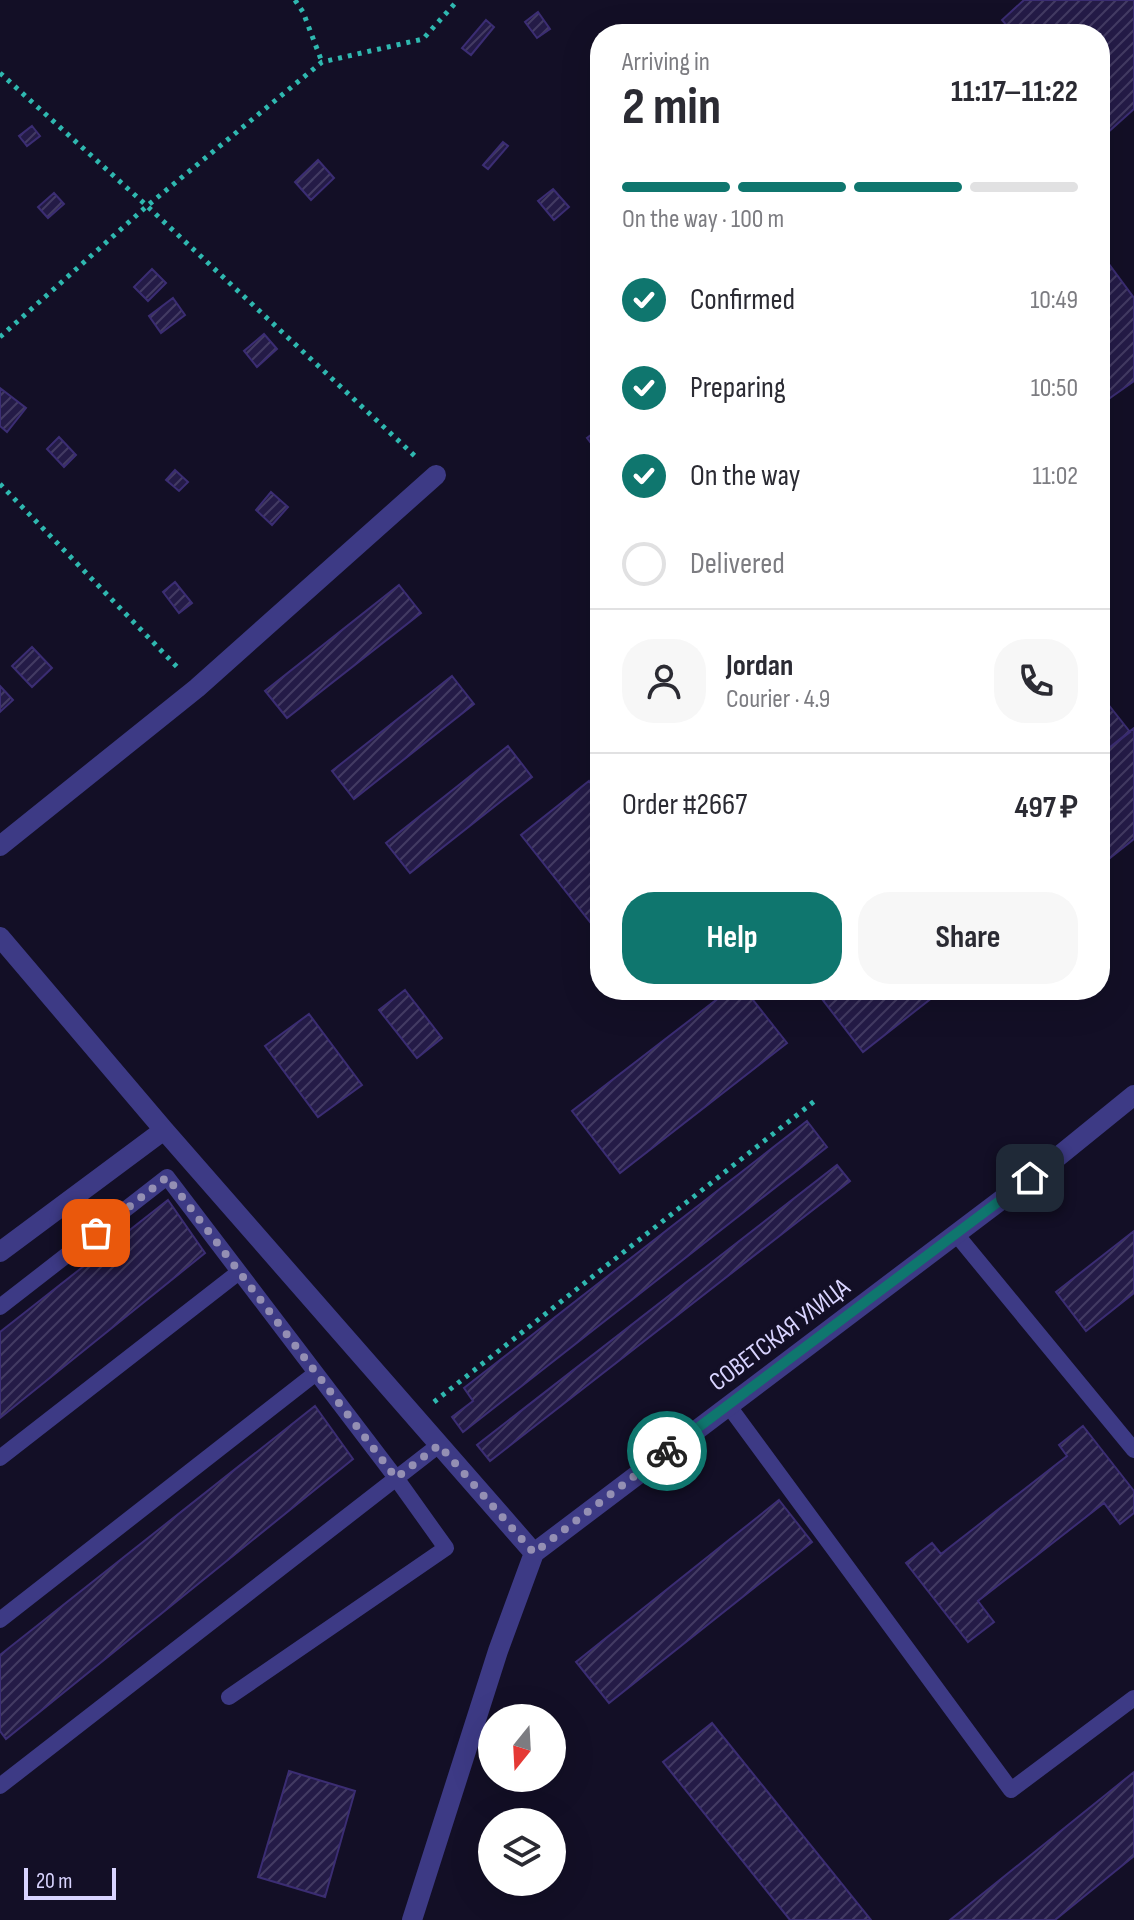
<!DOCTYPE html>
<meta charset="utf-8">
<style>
:root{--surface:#fff;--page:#f7f7f7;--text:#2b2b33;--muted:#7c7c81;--line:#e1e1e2;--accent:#0f766e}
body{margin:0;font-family:"Sofia Sans Condensed",sans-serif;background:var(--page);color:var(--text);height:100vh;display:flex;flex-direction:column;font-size:30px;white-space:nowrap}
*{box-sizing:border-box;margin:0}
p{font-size:26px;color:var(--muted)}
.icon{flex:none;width:44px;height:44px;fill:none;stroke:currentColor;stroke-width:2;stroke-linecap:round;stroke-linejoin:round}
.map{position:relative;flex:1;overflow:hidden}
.panel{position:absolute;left:590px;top:24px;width:520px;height:976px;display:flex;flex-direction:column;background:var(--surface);border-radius:32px;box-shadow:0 8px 32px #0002}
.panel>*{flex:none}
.needle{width:52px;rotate:198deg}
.tools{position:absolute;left:478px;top:1704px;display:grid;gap:16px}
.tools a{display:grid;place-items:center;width:88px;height:88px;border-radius:50%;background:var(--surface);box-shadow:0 8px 32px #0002;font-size:40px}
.scale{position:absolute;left:24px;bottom:20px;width:92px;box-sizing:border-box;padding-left:8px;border:4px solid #d9d4ff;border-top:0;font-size:22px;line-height:28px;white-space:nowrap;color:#d9d4ff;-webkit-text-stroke:6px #130f26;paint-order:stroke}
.pin{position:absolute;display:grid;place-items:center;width:68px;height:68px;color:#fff;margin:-34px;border-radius:16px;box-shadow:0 4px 12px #0006}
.courier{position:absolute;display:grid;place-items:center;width:80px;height:80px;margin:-40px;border:6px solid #0f766e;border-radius:50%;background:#fff;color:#222;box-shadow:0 2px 10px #0007}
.summary em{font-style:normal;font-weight:700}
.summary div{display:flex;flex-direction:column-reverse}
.summary{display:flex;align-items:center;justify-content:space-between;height:136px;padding:0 32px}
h1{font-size:52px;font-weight:700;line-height:60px}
.bar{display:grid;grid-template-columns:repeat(4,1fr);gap:12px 8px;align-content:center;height:96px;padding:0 32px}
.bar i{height:10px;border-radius:6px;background:var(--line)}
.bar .selected{background:var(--accent)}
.bar p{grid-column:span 4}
.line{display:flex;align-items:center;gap:20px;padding:0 32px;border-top:2px solid var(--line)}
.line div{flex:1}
.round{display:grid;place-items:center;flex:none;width:84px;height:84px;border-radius:32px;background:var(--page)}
ol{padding:0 32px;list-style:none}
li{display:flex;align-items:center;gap:24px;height:88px}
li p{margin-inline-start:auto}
li .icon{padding:8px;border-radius:50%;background:var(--accent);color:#fff;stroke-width:4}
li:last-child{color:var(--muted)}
li i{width:44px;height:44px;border:4px solid var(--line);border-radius:50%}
.button{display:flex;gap:16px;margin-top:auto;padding:16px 32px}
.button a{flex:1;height:92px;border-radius:32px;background:var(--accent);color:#fff;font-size:32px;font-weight:700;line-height:92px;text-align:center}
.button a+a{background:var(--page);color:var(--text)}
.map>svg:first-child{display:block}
.building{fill:url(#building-hatch);stroke:#3b2d73;stroke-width:2}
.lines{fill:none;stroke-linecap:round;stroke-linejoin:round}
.path{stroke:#2fb8b0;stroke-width:5;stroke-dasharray:4 6;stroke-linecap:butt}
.lane{stroke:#3d3a85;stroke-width:16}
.street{stroke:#3d3a85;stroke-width:20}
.done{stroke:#948fb3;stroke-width:8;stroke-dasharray:0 14.4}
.route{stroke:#0f766e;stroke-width:10}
.labels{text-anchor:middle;stroke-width:7;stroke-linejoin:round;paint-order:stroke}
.street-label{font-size:26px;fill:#d9d4ff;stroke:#130f26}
</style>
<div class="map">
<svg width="1134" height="1920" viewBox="0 0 1134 1920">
<defs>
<pattern id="building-hatch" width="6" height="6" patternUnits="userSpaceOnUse" patternTransform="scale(2)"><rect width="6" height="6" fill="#241b47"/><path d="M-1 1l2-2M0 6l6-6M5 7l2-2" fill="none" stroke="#433b63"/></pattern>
</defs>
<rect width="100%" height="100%" fill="#130f26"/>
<!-- building -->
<path class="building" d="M1024 0H1134V109L1106 134 1100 128V34H1014L1002 20Z
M538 12 550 29 537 38 525 22Z
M486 20 494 27 471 55 462 48Z
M32 126 40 136 27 146 19 136Z
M503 142 508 146 488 169 483 165Z
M318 160 334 178 311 200 295 182Z
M553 189 569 207 554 220 538 201Z
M54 193 64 204 48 218 38 207Z
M1100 252 1134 298V381L1100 405Z
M152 269 166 283 148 301 134 287Z
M173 298 185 315 161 333 149 316Z
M264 334 277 349 257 367 244 351Z
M0 388 26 408 7 432 0 426Z
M600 428V455L587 438Z
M59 437 76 455 64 467 47 449Z
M175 470 188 482 179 491 166 480Z
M271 492 288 507 272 525 256 510Z
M175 582 192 603 179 613 163 592Z
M399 585 421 613 287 718 265 691Z
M32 647 52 668 32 687 12 666Z
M452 676 474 704 354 799 332 771Z
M0 686 13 700 0 712Z
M1100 694 1130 732 1100 755Z
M1134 728V839L1100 866V755Z
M508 746 532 777 410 873 386 843Z
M589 781 600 795V922L594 927 521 835Z
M405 990 442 1038 417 1058 379 1010Z
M729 990H745L787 1043 620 1173 572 1111Z
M815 990H942L863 1052Z
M309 1014 362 1085 318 1117 265 1046Z
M807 1121 827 1147 463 1432 452 1417 473 1401 464 1388Z
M837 1165 850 1181 490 1461 477 1445Z
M168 1200 205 1253 0 1418V1332Z
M1134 1231V1293L1086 1331 1056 1292Z
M315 1406 353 1459 6 1739 0 1731V1655Z
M1083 1426 1134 1491V1513L1120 1524 1104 1503 978 1601 994 1622 968 1642 906 1563 932 1543 941 1554 1067 1456 1059 1445Z
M779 1500 812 1542 609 1703 576 1662Z
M712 1723 871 1920H790L663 1762Z
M289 1771 355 1791 325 1897 258 1877Z
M1134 1772V1856L1055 1920H950Z"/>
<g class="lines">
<!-- path -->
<path class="path" d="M295 0 303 12 322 62
M0 73 147 206 417 458
M0 337 147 206 322 62 423 39 458 0
M0 484 180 670
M434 1402 816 1100"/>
<!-- lane -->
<path class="lane" d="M956 1234 1134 1450
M0 1307 167 1177 396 1478 446 1548 229 1697
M728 1405 1011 1790 1134 1698
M0 1458 239 1272
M0 1620 316 1373
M0 1786 439 1445"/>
<!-- street -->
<path class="street" d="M0 846 197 688 436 475
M0 937 164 1130 534 1553
M0 1252 164 1130
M412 1920 498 1651 534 1553 1054 1160 1134 1095"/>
</g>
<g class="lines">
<!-- done -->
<path class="done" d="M96 1233 167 1177 396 1478 439 1445 534 1553 667 1451"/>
<!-- route -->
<path class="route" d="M667 1451 1030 1178"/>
</g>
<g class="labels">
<!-- street labels -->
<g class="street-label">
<text transform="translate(779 1334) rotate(-37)" y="9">СОВЕТСКАЯ УЛИЦА</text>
</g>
</g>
</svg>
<div class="tools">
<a><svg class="needle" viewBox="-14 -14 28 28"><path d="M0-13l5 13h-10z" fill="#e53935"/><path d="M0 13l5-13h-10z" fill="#7c7c81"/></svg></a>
<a><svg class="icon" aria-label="layers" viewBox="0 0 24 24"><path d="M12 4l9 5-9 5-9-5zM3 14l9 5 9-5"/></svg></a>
</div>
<div class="scale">20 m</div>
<div class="pin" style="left:96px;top:1233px;background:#ea580c"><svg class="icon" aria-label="bag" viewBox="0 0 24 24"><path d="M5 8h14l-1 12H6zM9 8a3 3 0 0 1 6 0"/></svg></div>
<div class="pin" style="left:1030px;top:1178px;background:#1f2937"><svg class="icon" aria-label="home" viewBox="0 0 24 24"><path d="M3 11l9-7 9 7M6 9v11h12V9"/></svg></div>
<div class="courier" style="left:667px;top:1451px"><svg class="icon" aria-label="bike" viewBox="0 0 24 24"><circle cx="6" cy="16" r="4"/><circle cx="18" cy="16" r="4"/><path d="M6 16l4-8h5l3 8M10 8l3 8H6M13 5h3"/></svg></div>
<section class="panel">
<div class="summary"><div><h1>2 min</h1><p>Arriving in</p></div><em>11:17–11:22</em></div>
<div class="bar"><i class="selected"></i><i class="selected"></i><i class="selected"></i><i></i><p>On the way · 100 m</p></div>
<ol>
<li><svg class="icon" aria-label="check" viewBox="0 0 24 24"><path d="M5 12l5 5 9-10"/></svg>Confirmed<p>10:49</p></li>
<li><svg class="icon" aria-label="check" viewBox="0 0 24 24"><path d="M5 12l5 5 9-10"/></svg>Preparing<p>10:50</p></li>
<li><svg class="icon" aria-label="check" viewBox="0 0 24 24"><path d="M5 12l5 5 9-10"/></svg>On the way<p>11:02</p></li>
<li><i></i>Delivered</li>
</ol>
<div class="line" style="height:144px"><a class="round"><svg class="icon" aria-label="person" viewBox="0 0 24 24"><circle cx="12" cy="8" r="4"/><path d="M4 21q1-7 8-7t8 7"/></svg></a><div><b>Jordan</b><p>Courier · 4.9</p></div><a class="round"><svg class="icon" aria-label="phone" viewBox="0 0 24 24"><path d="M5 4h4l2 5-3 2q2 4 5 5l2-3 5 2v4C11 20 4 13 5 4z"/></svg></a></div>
<div class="line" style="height:104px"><div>Order #2667</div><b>497 ₽</b></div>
<div class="button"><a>Help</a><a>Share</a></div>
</section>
</div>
